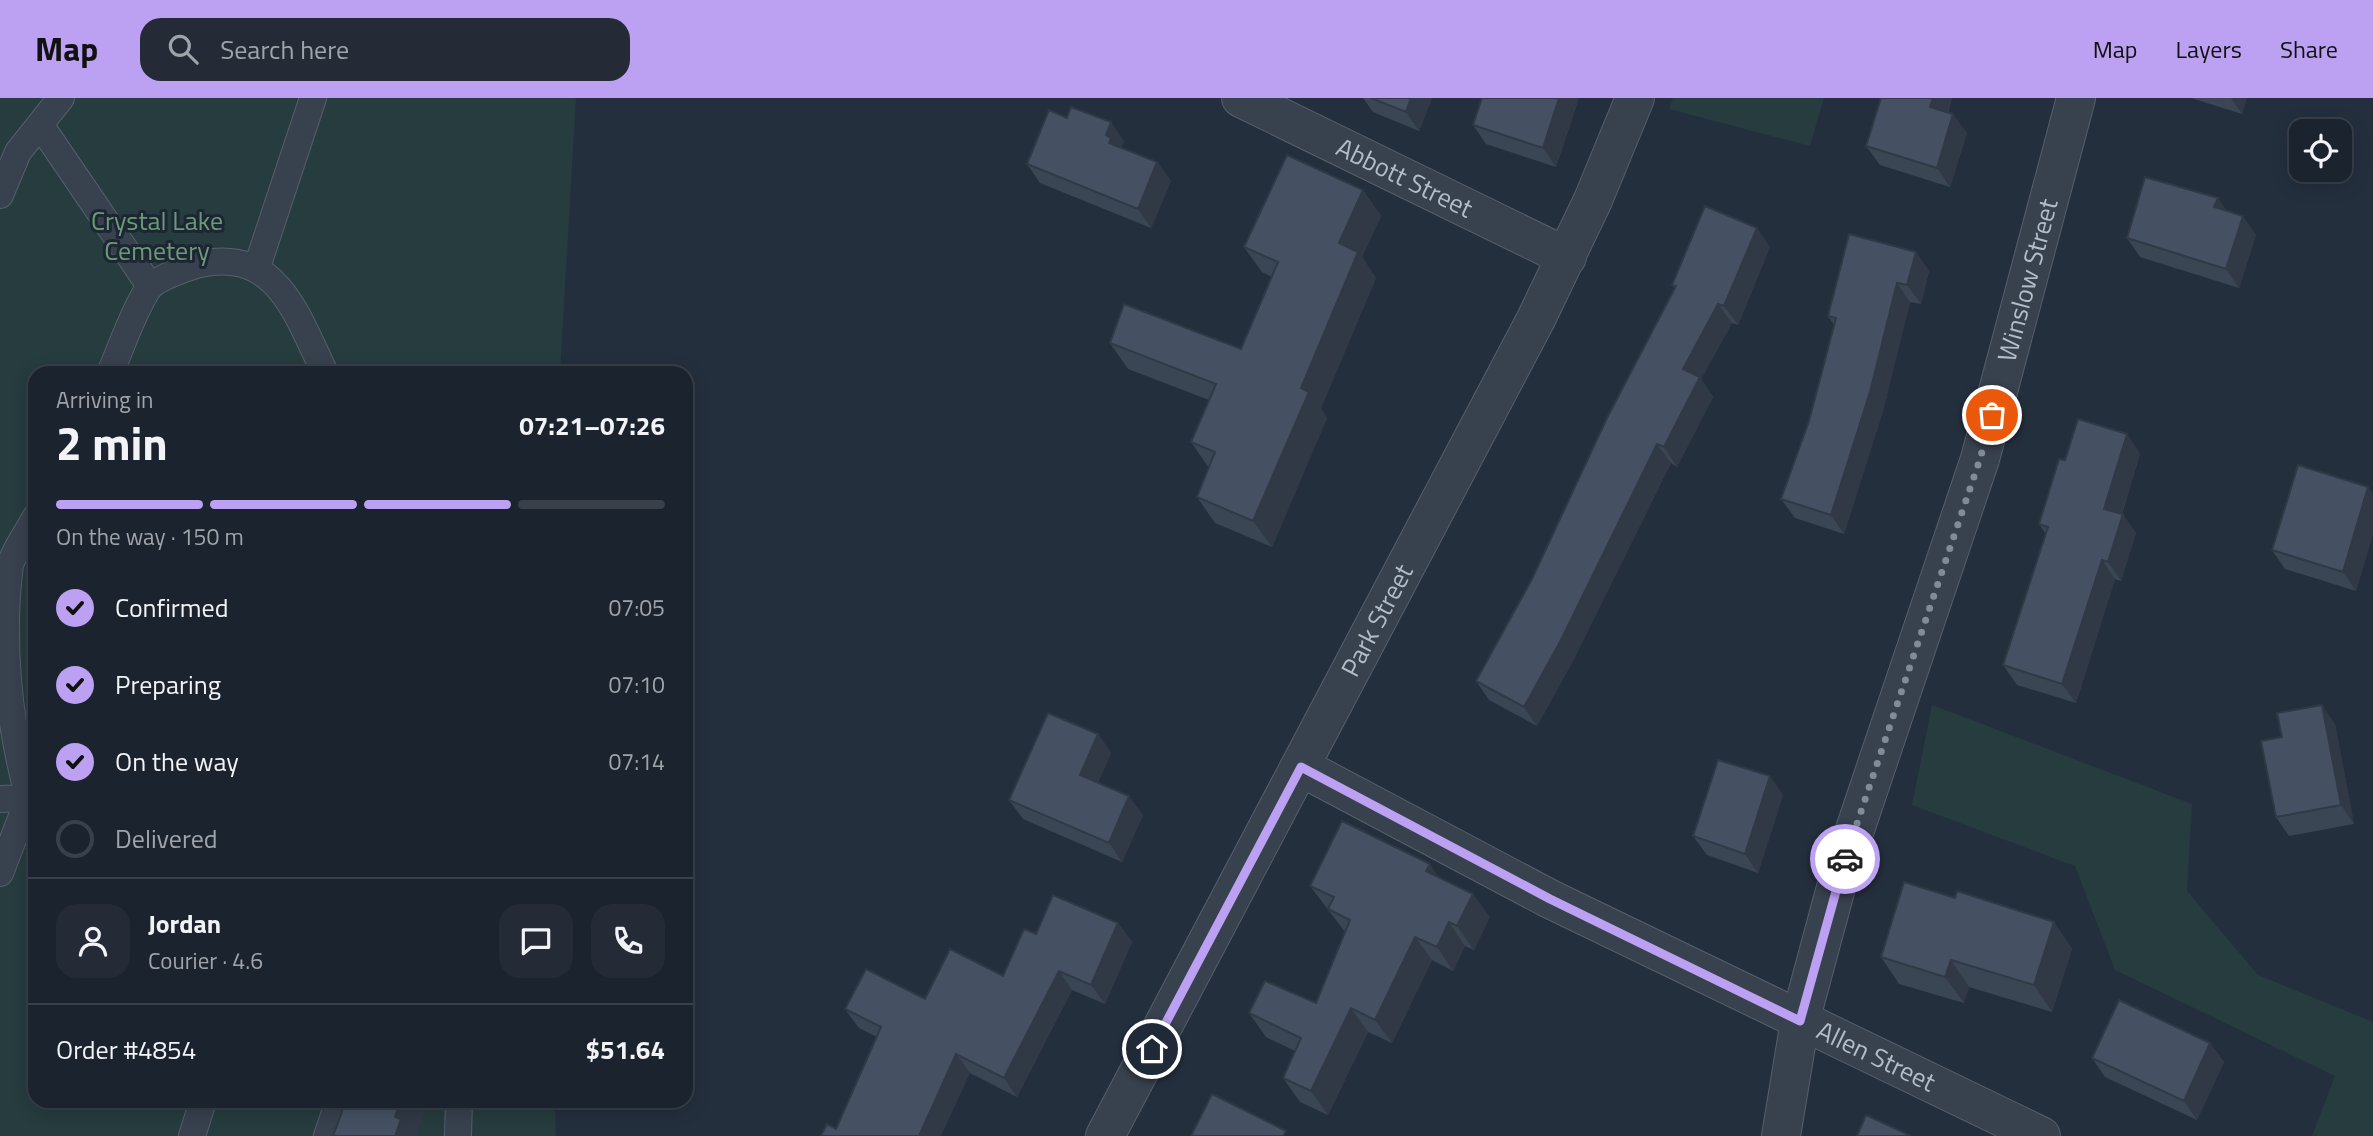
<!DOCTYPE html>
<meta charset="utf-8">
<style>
:root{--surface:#1b232e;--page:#242b36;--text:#f1f3f6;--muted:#a0a4aa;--line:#39404a;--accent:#bca0f2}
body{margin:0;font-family:"Titillium Web",sans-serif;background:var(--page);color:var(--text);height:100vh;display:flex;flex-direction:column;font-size:26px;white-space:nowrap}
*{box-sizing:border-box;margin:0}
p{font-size:23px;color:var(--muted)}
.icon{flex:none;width:38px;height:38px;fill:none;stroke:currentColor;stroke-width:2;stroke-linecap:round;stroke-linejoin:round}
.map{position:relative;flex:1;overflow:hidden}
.drawer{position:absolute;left:28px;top:268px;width:665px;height:742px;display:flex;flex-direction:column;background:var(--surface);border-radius:21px;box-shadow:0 4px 18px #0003,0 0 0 2px var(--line)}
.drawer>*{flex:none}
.controls{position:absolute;left:2289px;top:21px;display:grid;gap:14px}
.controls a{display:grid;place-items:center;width:63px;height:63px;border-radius:14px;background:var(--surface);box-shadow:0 4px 18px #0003,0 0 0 2px var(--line);font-size:35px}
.pin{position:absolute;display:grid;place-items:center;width:60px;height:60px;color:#fff;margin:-30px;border:4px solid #fff;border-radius:50%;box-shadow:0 2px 7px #0007}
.courier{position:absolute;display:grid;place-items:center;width:70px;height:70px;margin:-35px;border:5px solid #bca0f2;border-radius:50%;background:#fff;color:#222;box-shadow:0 2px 9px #0007}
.head em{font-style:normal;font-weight:700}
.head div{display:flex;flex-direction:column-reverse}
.head{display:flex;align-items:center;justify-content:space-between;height:119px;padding:0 28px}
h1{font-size:46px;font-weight:700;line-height:52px}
.bar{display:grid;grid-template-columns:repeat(4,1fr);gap:10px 7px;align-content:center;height:84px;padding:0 28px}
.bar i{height:9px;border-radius:5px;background:var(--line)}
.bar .on{background:var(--accent)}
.bar p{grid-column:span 4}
.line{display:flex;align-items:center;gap:18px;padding:0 28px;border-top:2px solid var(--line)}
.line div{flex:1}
.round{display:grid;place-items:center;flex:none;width:74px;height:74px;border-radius:21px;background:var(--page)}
ol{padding:0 28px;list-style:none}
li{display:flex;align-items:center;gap:21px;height:77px}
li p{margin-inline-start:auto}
li .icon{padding:7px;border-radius:50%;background:var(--accent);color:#111;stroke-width:4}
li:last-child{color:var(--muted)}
li i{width:38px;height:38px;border:4px solid var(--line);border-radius:50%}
header{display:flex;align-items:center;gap:42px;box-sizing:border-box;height:98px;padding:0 35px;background:var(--accent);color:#111}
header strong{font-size:33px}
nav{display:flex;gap:38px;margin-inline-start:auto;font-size:24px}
.search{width:490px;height:63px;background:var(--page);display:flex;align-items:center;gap:18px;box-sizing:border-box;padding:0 24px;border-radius:21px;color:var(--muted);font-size:26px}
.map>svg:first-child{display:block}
.green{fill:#263c3f}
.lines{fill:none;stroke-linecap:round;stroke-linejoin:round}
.service-casing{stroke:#565f6c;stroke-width:28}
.minor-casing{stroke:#565f6c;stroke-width:40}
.tertiary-casing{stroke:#565f6c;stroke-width:40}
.service{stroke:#38414e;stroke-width:26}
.minor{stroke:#38414e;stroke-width:38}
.tertiary{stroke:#38414e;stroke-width:38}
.wall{fill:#3b4654}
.shaded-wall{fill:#303945}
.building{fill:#455162;stroke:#303945;stroke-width:2}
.done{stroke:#828b98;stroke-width:7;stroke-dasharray:0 12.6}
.route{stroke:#bca0f2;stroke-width:9}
.labels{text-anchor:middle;stroke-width:6;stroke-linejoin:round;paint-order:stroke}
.street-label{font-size:26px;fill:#b4bcc9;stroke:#1d2633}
.park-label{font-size:26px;fill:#6b9a76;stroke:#1d2633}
</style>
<header>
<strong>Map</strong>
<div class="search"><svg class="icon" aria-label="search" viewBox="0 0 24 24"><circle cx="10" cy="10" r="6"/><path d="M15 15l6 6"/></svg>Search here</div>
<nav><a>Map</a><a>Layers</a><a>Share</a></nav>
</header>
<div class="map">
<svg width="2373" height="1038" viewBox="0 0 2373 1038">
<rect width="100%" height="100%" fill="#242f3e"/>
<!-- green -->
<path class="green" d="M0 0H576L560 275H35V1003H555L556 1038H0Z
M1673 0H1824L1810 48 1669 11Z
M1932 607 2192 706 2187 793 2258 877 2373 924V1038H2312L2335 978 2115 872 2075 768 1912 707Z"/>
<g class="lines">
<!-- service casing -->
<g class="service-casing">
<path id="service" d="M41 28 150 188
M0 97 18 54 61 0
M257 169 313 0
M110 275C122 248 132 216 148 191 155 181 184 171 196 167 276 147 296 215 325 275
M35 420C27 435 15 451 10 467 0 542 9 628 29 700L35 707
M0 701 29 700 0 775
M192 1038 203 1003
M327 1038 339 1003
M458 1038 459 1003"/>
</g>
<!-- minor casing -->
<g class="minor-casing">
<g id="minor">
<path id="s1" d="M1241 0 1567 159"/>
<path id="s2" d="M1301 669 1550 801 2041 1038"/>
<path id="s3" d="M1781 1038 1800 923 1838 782 1980 361 2076 0"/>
</g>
</g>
<!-- tertiary casing -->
<g class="tertiary-casing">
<g id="tertiary">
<path id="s4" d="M1105 1038 1536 221 1593 102 1635 0"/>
</g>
</g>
<!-- service -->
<use href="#service" class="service"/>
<!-- minor -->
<use href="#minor" class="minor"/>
<!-- tertiary -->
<use href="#tertiary" class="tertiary"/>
</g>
<!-- wall -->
<path class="wall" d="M1363 0H1432L1419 33 1373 14Z
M1579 0 1556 69 1486 46 1473 27Z
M1881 0H1952L1948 15 1967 35 1950 89 1880 67 1866 48Z
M2191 0H2247L2242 16Z
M1067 20 1111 24 1124 44 1121 50 1157 64 1171 83 1151 130 1040 85 1027 66Z
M1363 92 1381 118 1362 159 1376 180 1321 310 1327 320 1272 449 1215 425 1197 399 1209 370 1191 344 1209 302 1128 271 1110 245 1241 251 1272 179 1262 174 1244 149Z
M2227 113 2256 137 2239 190 2140 159 2127 140Z
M1770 149 1738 227 1732 225 1701 281 1713 299 1677 369 1671 365 1574 561 1537 628 1489 602 1476 583 1532 481 1675 191 1672 187Z
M1916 154 1929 173 1921 206 1910 204 1883 313 1844 436 1795 420 1781 401 1809 323 1834 227 1828 218Z
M2127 336 2140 356 2122 416 2136 435 2121 483 2115 481 2076 605 2017 587 2003 567 2046 436 2039 426 2065 362Z
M2368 389 2373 396V436L2356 493 2285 471 2272 452Z
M2335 626 2354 726 2289 738 2276 719 2282 639Z
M1098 636 1111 655 1098 685 1143 717 1122 764 1023 721 1009 702Z
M1783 697 1758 775 1707 757 1693 738Z
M1439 779 1490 819 1474 852 1465 848 1453 873 1432 862 1392 945 1368 934 1328 1017 1300 1004 1283 980 1295 953 1266 939 1249 915 1316 905 1345 834 1310 788Z
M2054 824 2072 851 2052 914 1969 889 1964 905 1899 886 1881 859Z
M1118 825 1132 844 1105 906 1072 892 1017 999 970 975 836 1031 877 939 859 930 845 911 925 901 1003 878 1036 836Z
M2210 945 2224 964 2197 1022 2105 979 2092 960Z"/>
<!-- shaded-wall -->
<path class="shaded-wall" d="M1411 0H1432L1419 33 1406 14Z
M1559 0H1579L1556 69 1543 50Z
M1933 0H1952L1943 28 1930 9Z
M2231 0H2247L2242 16Z
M1953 16 1967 35 1950 89 1937 70Z
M1111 24 1124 44 1120 52 1109 45 1106 37Z
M1157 64 1171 83 1151 130 1138 111Z
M1363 92 1381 118 1362 159 1376 180 1321 310 1327 320 1272 449 1253 423 1301 290 1339 145Z
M2218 100 2231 119 2214 109Z
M2243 118 2256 137 2239 190 2226 171Z
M1757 130 1770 149 1738 227 1724 208Z
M1916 154 1929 173 1921 206 1907 187Z
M1897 185 1910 204 1883 313 1844 436 1831 417Z
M1718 206 1732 225 1701 281 1713 299 1677 369 1664 349 1683 271Z
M2127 336 2140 356 2117 430 2104 411Z
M1657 346 1671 365 1574 561 1537 628 1524 609Z
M2368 389 2373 396V436L2356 493 2343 474Z
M2123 416 2136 435 2121 483 2108 464Z
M2102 462 2115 481 2076 605 2062 586Z
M2322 607 2335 626 2354 726 2341 707Z
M1098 636 1111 655 1093 696 1080 677Z
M1770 678 1783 697 1758 775 1745 756Z
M1129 698 1143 717 1122 764 1109 745Z
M1430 766 1446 790 1426 773Z
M1473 796 1490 819 1474 852 1457 828Z
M1449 824 1465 848 1453 873 1437 849Z
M2054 824 2072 851 2052 914 2034 887Z
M1118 825 1132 844 1105 906 1091 887Z
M1415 839 1432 862 1392 945 1375 922Z
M1951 862 1969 889 1964 905 1945 879Z
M1059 873 1072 892 1017 999 1004 980Z
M1351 910 1368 934 1328 1017 1311 993Z
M2210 945 2224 964 2197 1022 2184 1003Z
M956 956 970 975 941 1038H919Z
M401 1003H429L417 1038H395V1019Z"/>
<!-- building -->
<path class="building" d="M1371 0H1411L1406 14Z
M1482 0H1559L1543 50 1473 27Z
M1881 0H1933L1930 9 1953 16 1937 70 1866 48Z
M1071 9 1111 24 1106 37 1111 40 1109 45 1157 64 1138 111 1027 66 1049 12 1067 20Z
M1287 57 1363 92 1339 145 1358 154 1301 290 1309 294 1253 423 1197 399 1215 354 1191 344 1216 286 1110 245 1124 206 1241 251 1278 164 1244 149Z
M2145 79 2218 100 2214 109 2243 118 2226 171 2127 140Z
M1705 108 1757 130 1724 208 1718 206 1683 271 1700 279 1664 349 1657 346 1561 542 1524 609 1476 583 1532 481 1607 320 1676 188 1672 187Z
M1849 136 1916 154 1907 187 1897 185 1870 294 1831 417 1781 401 1809 323 1836 220 1828 218Z
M2078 321 2127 336 2104 411 2123 416 2108 464 2102 462 2062 586 2003 567 2048 429 2039 426 2059 361 2065 362Z
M2298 367 2368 389 2343 474 2272 452Z
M2322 607 2341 707 2276 719 2261 643 2282 639 2277 615Z
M1048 615 1098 636 1080 677 1129 698 1109 745 1009 702Z
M1718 662 1770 678 1745 756 1693 738Z
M1342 723 1430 766 1426 773 1473 796 1457 828 1449 824 1437 849 1415 839 1375 922 1351 910 1311 993 1283 980 1301 940 1249 915 1265 883 1316 905 1350 822 1328 811 1334 799 1310 788Z
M1904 784 1955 800 1957 793 2054 824 2034 887 1951 862 1945 879 1881 859Z
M1053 797 1118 825 1091 887 1059 873 1004 980 956 956 919 1038H821L827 1026 836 1031 881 929 845 911 866 871 925 901 950 851 1003 878 1024 831 1036 836Z
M2119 902 2210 945 2184 1003 2092 960Z
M1212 996 1286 1033 1283 1038H1191Z
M346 1003H401L395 1019 401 1021 395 1038H333Z
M1866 1017 1911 1038H1857Z"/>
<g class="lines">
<!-- done -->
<path class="done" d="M1845 761 1980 361 1992 317"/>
<!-- route -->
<path class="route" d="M1152 951 1301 669 1550 801 1800 923 1845 761"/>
</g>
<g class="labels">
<!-- street labels -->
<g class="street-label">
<text dy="9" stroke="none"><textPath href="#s1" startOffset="182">Abbott Street</textPath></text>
<text dy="9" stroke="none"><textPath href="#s3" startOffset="892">Winslow Street</textPath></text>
<text dy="9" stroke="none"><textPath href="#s4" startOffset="583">Park Street</textPath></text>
<text dy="9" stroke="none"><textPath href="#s2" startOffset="644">Allen Street</textPath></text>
</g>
<!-- park labels -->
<g class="park-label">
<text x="157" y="132">Crystal Lake<tspan x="157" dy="30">Cemetery</tspan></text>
</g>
</g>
</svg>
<div class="controls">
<a><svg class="icon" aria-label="locate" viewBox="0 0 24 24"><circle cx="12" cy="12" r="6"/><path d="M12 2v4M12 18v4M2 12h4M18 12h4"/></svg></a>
</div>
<div class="pin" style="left:1992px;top:317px;background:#ea580c"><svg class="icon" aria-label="bag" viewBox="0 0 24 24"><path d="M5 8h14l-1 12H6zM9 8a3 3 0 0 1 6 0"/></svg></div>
<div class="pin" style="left:1152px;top:951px;background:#1f2937"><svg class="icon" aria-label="home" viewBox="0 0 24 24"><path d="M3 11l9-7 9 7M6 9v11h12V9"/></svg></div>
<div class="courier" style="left:1845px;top:761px"><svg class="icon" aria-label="car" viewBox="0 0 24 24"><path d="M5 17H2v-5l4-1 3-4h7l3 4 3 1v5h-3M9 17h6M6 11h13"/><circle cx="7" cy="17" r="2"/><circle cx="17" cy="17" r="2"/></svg></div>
<section class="drawer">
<div class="head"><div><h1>2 min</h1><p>Arriving in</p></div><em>07:21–07:26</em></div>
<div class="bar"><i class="on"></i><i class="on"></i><i class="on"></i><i></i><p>On the way · 150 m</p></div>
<ol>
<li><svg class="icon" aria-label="check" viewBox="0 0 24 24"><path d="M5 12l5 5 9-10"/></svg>Confirmed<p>07:05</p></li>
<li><svg class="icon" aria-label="check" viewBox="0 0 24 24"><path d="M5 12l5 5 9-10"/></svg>Preparing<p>07:10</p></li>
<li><svg class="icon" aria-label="check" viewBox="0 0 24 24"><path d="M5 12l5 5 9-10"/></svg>On the way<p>07:14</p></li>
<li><i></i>Delivered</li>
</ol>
<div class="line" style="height:126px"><a class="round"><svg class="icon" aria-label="person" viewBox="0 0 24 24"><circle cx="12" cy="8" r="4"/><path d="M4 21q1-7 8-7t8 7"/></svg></a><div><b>Jordan</b><p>Courier · 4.6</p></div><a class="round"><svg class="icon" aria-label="chat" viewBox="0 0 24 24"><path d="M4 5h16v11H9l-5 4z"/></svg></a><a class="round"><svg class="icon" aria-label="phone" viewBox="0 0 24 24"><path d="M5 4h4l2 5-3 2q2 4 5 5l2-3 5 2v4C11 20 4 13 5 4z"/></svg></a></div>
<div class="line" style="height:91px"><div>Order #4854</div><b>$51.64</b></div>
</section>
</div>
